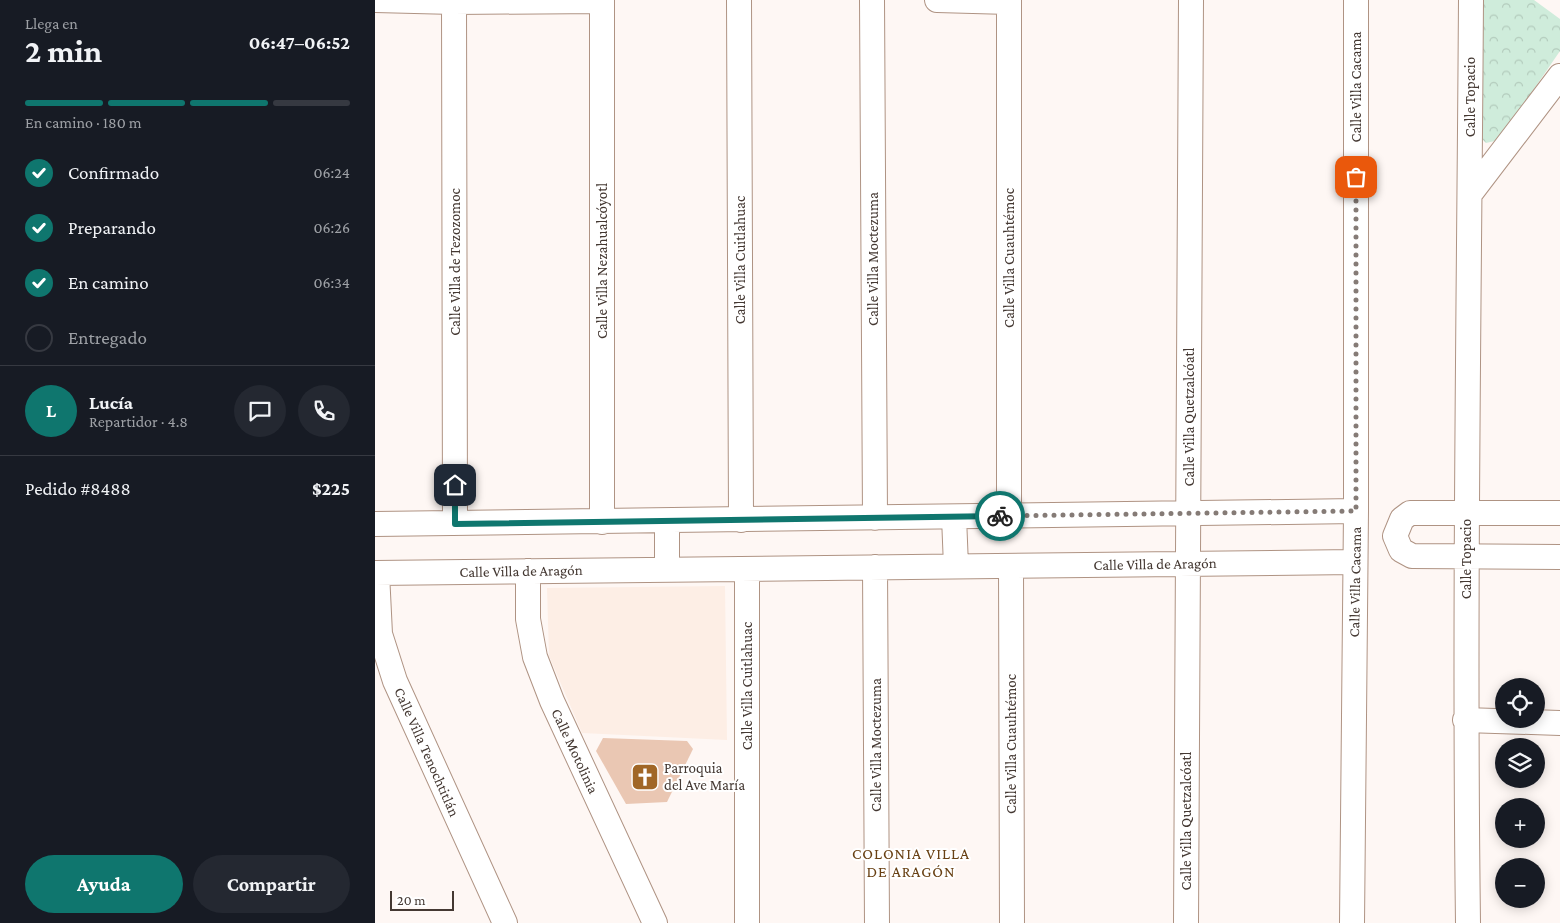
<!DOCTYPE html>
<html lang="es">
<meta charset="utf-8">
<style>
:root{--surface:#171b24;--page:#242831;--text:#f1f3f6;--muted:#9ea1a6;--line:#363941;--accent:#0f766e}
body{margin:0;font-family:"Crimson Pro",serif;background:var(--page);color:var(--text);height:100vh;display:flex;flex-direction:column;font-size:19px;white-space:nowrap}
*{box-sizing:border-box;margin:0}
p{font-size:16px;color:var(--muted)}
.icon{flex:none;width:28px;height:28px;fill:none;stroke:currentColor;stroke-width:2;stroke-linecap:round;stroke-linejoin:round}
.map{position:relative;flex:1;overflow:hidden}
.details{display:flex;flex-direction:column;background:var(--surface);width:375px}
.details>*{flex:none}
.tools{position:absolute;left:1120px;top:678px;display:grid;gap:10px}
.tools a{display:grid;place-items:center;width:50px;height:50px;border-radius:50%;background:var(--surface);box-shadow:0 2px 12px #0003;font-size:25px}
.scale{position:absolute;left:15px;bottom:12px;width:64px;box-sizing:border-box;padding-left:5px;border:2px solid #443832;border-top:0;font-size:14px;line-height:18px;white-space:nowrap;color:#443832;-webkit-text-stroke:4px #fff;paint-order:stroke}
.pin{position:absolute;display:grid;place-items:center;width:42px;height:42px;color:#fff;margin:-21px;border-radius:10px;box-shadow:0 2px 8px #0006}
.courier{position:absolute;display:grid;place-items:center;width:50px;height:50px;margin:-25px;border:4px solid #0f766e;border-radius:50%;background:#fff;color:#222;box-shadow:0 1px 6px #0007}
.headline em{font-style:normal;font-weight:700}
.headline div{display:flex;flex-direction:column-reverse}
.headline{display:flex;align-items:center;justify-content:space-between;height:85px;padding:0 25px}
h1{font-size:32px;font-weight:700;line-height:38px}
.bar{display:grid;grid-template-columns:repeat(4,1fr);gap:8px 5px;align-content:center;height:60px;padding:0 25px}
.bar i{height:6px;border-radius:4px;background:var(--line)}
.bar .active{background:var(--accent)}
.bar p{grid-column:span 4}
.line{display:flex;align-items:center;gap:12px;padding:0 25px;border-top:1px solid var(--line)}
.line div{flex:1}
.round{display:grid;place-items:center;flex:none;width:52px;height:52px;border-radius:26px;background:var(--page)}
ol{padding:0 25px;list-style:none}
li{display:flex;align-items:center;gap:15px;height:55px}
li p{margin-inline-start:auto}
li .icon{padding:5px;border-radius:50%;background:var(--accent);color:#fff;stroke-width:4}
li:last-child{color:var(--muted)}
li i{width:28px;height:28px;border:2px solid var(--line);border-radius:50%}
.action{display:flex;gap:10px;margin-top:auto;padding:10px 25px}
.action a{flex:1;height:58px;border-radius:30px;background:var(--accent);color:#fff;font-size:20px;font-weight:700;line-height:58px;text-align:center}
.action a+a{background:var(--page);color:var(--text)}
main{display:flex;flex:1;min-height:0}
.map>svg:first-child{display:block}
.built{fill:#fdeee5}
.park{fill:url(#park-crowns)}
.building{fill:#eac7b3}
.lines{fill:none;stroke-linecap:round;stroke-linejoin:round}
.street-casing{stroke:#af9383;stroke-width:26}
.street{stroke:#fff;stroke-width:24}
.done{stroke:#857b76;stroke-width:5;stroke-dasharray:0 9}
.route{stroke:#0f766e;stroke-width:6}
.labels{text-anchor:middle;stroke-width:4;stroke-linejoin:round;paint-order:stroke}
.street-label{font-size:15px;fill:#443832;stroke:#fff}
.poi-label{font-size:15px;fill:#443832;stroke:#fff;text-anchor:start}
.neighbourhood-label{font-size:16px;letter-spacing:1px;fill:#694114;stroke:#fff}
</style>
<main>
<section class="details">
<div class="headline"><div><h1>2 min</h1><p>Llega en</p></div><em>06:47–06:52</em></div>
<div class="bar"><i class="active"></i><i class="active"></i><i class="active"></i><i></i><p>En camino · 180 m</p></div>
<ol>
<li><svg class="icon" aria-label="check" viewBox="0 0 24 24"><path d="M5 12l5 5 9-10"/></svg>Confirmado<p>06:24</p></li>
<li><svg class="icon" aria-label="check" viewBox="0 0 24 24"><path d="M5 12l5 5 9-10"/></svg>Preparando<p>06:26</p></li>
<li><svg class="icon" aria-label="check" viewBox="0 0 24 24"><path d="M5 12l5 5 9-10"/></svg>En camino<p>06:34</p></li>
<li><i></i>Entregado</li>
</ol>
<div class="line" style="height:90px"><b class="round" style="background:var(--accent);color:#fff">L</b><div><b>Lucía</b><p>Repartidor · 4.8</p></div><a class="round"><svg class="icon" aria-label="chat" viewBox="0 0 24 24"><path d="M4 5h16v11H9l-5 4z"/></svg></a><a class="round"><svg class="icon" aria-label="phone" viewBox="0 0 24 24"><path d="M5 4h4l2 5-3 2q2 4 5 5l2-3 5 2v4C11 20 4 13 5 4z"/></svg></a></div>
<div class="line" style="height:65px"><div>Pedido #8488</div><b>$225</b></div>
<div class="action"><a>Ayuda</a><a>Compartir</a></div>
</section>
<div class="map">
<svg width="1185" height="923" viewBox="0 0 1185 923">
<defs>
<pattern id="park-crowns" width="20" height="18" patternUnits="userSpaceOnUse" patternTransform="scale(1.25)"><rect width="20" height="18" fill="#cfecdb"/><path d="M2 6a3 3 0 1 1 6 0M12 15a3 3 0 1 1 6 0" fill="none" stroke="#b3cbbc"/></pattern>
</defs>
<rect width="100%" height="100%" fill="#fef7f4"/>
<!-- built -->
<path class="built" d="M350 586 352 740 207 733 174 656 172 588Z"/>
<!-- park -->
<path class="park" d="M1103 0H1159L1185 19V51L1124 140 1111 143 1101 133Z"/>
<!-- building -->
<path class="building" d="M228 738 312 741 318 749 292 802 251 804 221 751Z"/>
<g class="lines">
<!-- street casing -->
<g class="street-casing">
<path id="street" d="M0 0 79 2 227 1
M79 0 80 523
M364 0 366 520
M497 0 500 518
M562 0 634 2
M634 0V516
M1095 194 1185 76
M1185 513H1035L1027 519 1020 536 1026 550 1037 556 1185 557
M579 517 581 566
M292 521V570
M227 522V0
M0 524 981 511
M636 566 637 923
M500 567 502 923
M372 569V923
M153 571V619L160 657 177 701 280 923
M0 573 980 562
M2 573 5 634 20 681 130 923
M1090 720 1185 723
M811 923 816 0
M977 923 981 511V0
M1093 923C1089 615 1094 308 1096 0"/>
</g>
<!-- street -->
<use href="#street" class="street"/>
</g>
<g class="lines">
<!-- done -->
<path class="done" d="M625 516 981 511V177"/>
<!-- route -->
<path class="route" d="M80 485V524L625 516"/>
</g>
<!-- icons -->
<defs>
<g id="church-square" transform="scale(1.4375)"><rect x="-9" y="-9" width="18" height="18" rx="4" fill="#a16727" stroke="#fff"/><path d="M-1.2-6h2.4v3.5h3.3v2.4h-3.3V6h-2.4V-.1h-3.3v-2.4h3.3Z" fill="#fff"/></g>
</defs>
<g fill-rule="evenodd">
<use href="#church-square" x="270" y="777"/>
</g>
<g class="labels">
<!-- street labels -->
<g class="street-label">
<text transform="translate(981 87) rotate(-90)" y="5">Calle Villa Cacama</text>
<text transform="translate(1095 97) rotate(-90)" y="5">Calle Topacio</text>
<text transform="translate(634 258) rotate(-90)" y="5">Calle Villa Cuauhtémoc</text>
<text transform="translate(498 259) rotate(-90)" y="5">Calle Villa Moctezuma</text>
<text transform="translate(365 260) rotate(-90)" y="5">Calle Villa Cuitlahuac</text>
<text transform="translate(227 261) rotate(-90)" y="5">Calle Villa Nezahualcóyotl</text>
<text transform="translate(80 262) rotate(-90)" y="5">Calle Villa de Tezozomoc</text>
<text transform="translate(814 417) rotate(-90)" y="5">Calle Villa Quetzalcóatl</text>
<text transform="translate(1091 559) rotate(-90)" y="5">Calle Topacio</text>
<text transform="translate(780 564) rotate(-1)" y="5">Calle Villa de Aragón</text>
<text transform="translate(146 571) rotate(-1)" y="5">Calle Villa de Aragón</text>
<text transform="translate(980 582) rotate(-89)" y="5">Calle Villa Cacama</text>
<text transform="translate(372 686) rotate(-90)" y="5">Calle Villa Cuitlahuac</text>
<text transform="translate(636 744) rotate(-90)" y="5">Calle Villa Cuauhtémoc</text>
<text transform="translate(501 745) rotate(-90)" y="5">Calle Villa Moctezuma</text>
<text transform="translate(200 751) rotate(65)" y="5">Calle Motolinia</text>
<text transform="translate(52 752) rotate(66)" y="5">Calle Villa Tenochtitlán</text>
<text transform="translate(811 821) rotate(-90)" y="5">Calle Villa Quetzalcóatl</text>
</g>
<!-- poi labels -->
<g class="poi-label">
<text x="289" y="773">Parroquia<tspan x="289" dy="17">del Ave María</tspan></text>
</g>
<!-- neighbourhood labels -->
<g class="neighbourhood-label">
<text x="536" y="859">COLONIA VILLA<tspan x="536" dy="18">DE ARAGÓN</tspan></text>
</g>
</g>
</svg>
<div class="tools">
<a><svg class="icon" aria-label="locate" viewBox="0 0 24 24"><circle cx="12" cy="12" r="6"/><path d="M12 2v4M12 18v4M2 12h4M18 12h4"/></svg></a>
<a><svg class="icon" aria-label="layers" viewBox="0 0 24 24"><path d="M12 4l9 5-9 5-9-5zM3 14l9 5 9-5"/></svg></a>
<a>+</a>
<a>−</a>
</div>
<div class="scale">20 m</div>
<div class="pin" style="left:981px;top:177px;background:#ea580c"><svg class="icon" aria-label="bag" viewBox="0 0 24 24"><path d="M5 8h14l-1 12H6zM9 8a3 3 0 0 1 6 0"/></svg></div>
<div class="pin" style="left:80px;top:485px;background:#1f2937"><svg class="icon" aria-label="home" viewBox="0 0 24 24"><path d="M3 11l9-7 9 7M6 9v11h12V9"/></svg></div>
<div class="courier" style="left:625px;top:516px"><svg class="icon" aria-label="bike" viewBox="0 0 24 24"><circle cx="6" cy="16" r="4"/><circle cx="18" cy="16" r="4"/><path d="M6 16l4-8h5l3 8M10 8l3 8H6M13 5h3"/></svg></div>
</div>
</main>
